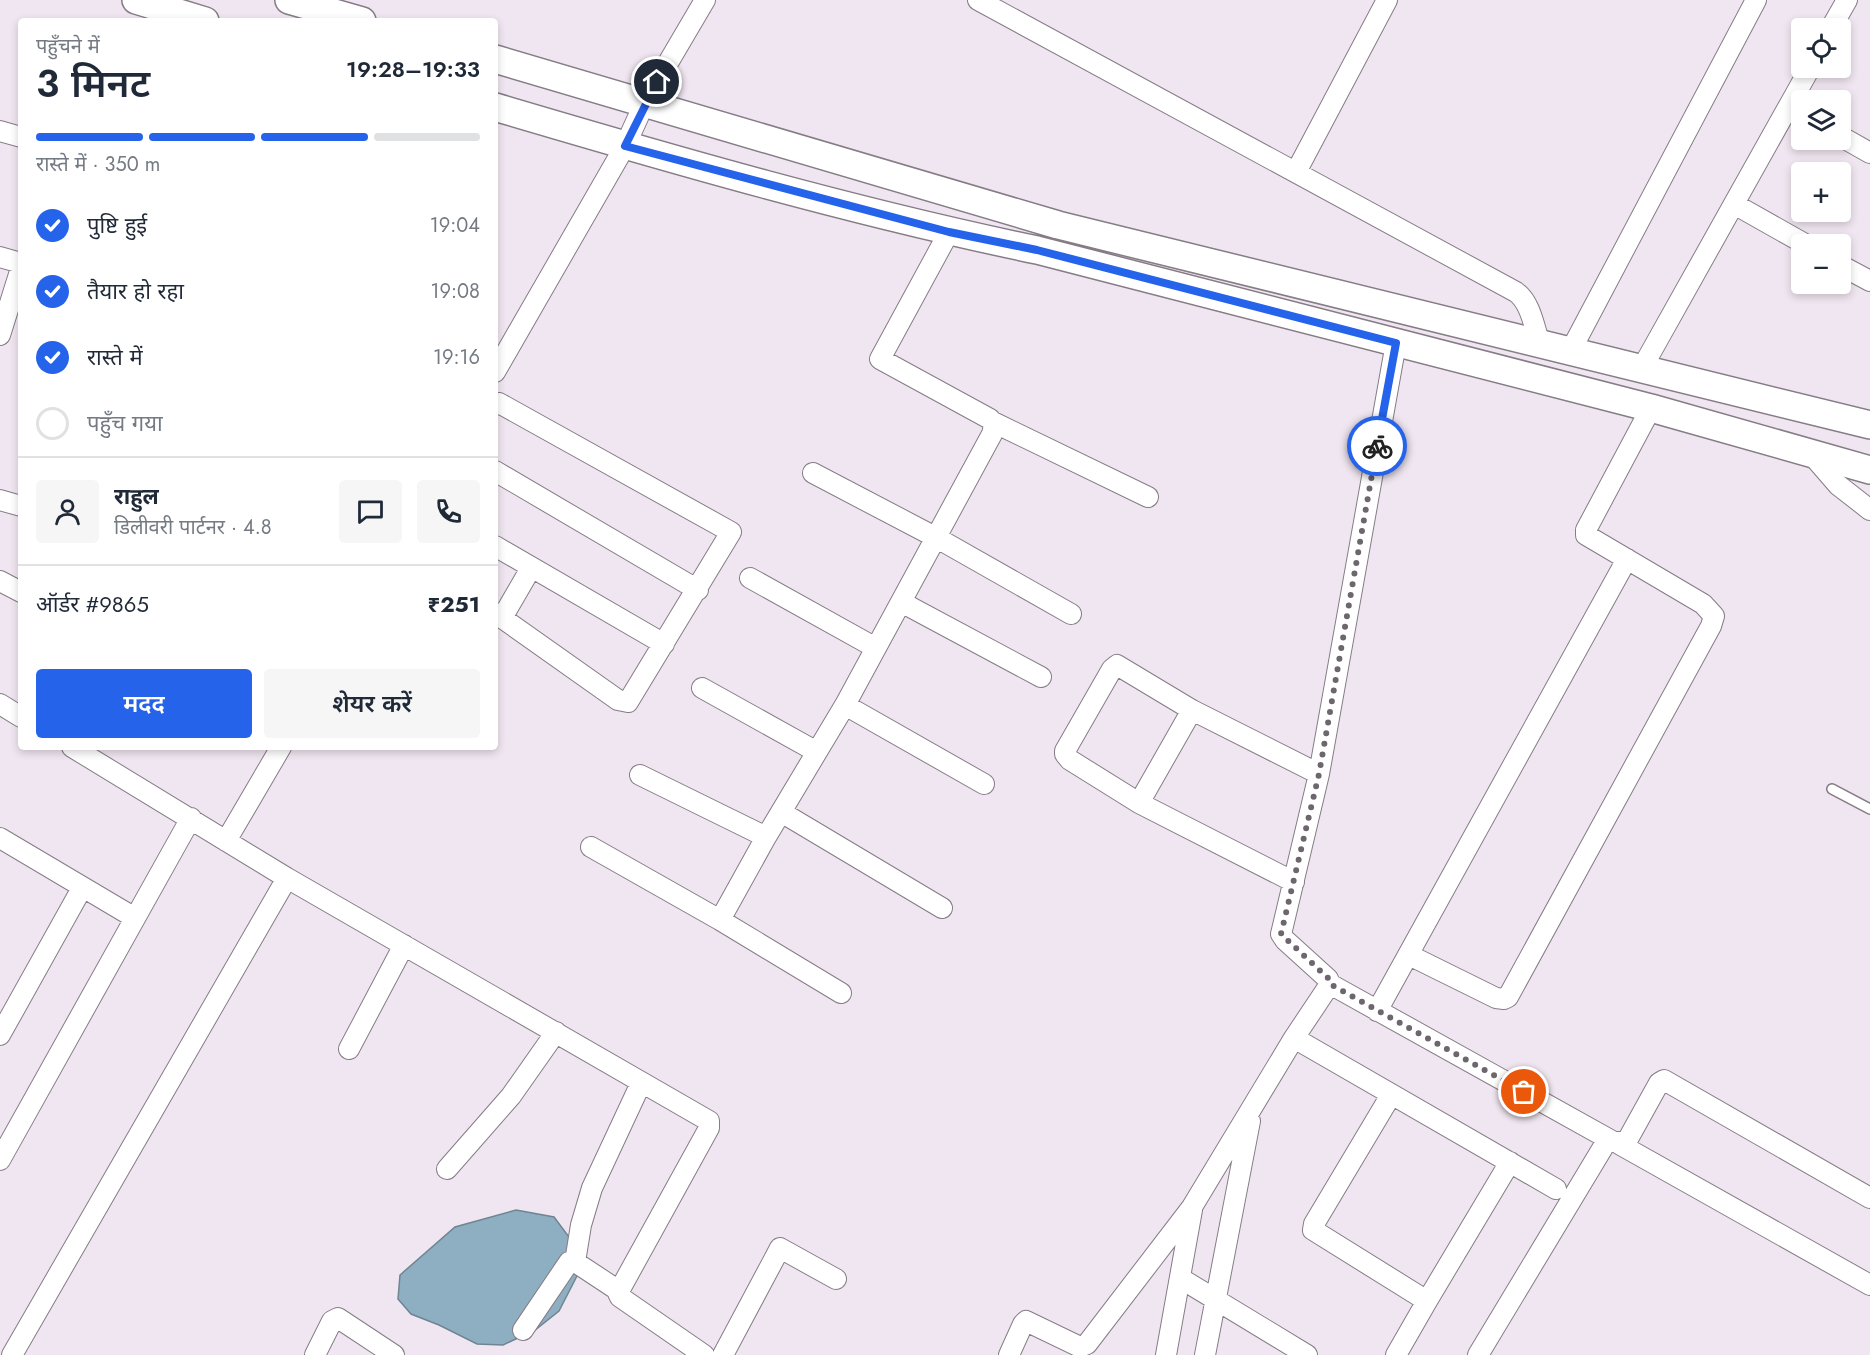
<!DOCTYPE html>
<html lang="hi">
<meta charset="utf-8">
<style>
:root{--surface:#fff;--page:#f6f6f7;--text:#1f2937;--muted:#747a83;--line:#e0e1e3;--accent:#2563eb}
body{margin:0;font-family:Jost,"Noto Sans Devanagari",sans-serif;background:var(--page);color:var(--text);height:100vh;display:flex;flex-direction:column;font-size:22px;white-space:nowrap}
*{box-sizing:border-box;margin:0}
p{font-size:20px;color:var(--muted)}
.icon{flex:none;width:33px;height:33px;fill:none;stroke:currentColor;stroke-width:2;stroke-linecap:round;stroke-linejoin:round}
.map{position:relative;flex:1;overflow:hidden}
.side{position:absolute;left:18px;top:18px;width:480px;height:732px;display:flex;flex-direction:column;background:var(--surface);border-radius:6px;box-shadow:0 3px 9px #0003}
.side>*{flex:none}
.tools{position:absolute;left:1791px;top:18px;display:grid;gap:12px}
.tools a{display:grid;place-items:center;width:60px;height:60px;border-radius:6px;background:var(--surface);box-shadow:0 3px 9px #0003;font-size:30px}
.pin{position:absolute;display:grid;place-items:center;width:51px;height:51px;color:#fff;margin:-26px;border:3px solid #fff;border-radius:50%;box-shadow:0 2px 6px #0007}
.courier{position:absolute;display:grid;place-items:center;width:60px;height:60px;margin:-30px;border:4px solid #2563eb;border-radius:50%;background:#fff;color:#222;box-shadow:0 2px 8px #0007}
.overview em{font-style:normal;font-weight:600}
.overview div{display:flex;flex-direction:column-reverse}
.overview{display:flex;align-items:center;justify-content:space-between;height:102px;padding:0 18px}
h1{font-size:39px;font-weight:600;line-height:45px}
.bar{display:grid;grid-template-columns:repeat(4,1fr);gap:9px 6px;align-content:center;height:72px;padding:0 18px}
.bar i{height:8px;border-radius:4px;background:var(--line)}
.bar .active{background:var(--accent)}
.bar p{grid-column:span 4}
.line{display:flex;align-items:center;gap:15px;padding:0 18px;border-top:2px solid var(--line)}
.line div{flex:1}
.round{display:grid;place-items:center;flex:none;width:63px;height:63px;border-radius:6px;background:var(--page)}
ol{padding:0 18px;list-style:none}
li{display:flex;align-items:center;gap:18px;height:66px}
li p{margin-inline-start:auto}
li .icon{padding:6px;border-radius:50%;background:var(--accent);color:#fff;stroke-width:4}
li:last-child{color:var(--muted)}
li i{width:33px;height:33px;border:3px solid var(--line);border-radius:50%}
.primary-button{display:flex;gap:12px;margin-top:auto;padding:12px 18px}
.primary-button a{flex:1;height:69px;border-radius:6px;background:var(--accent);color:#fff;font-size:24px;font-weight:600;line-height:69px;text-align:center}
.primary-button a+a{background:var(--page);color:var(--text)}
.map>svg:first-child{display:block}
.water{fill:#8eafc1;stroke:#6f8592;stroke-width:1.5}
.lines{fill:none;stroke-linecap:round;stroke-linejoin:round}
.lane-casing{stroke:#857c86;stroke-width:12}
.street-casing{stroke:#857c86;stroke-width:22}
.secondary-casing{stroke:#857c86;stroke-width:30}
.lane{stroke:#fff;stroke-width:9}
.street{stroke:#fff;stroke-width:20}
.secondary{stroke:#fff;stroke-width:27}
.done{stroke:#6d676d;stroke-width:6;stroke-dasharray:0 10.8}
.route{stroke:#2563eb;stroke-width:8}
</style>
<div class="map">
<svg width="1870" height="1355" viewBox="0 0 1870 1355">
<rect width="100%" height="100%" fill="#f0e6f1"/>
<!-- water -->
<path class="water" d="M516 1210 554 1217 569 1237 577 1276 559 1311 535 1330 503 1345 477 1344 439 1325 411 1314 398 1299 400 1275 455 1227Z"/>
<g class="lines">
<!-- lane casing -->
<g class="lane-casing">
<path id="lane" d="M1832 789 1870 809"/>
</g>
<!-- street casing -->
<g class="street-casing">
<path id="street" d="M978 0 1516 292C1531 303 1534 327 1540 344
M1831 28 1847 0
M0 131 21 137
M1840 136 1870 153
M1296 172 1387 0
M1734 204 1805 244
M0 257 21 263
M1840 265 1870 281
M0 335 21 268
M1571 350 1756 0
M1642 368 1810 68
M495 372 625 146 645 102 705 0
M495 405 499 403 731 532 628 702 618 700 495 613
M993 422 1148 497
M1812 455 1838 485 1870 510
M495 471 698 590
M813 473 937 538 1071 614
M0 500 21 506
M495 546 664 644
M750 578 876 648
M0 581 21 592
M901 602 1041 677
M502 618 531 568
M702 688 817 752
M0 704 21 717
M845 705 984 784
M72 747 287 878 709 1121V1128L618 1293 620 1297 704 1355
M640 775 766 837
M1139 803 1192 710
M781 812 942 908
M0 838 135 918
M226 841 281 747
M591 847 720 920 841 993
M1294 882 1139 803 1070 760 1065 754V751L1112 669 1117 665 1192 710 1319 774
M720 920 766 837 845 705 992 434 994 426 990 419 880 359 949 232
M1409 955 1496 998 1504 999 1508 997 1711 626 1714 616 1703 604 1586 535V530L1651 408
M1330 984 1614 1142H1625L1628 1139 1659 1083 1664 1080 1870 1198
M1377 1011 1627 559
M0 1035 82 888
M1294 1038 1556 1189
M349 1049 404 945
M1391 1095 1314 1224 1313 1230 1427 1301
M1619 1144 1870 1285
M0 1160 191 818
M447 1169 511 1096 556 1032
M575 1262 581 1225 592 1188 641 1083
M1180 1278 1307 1355
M523 1330 569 1262H575L619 1291
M12 1355 287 878
M315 1355 332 1321 338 1318 394 1355
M723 1355 780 1248 836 1279
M1009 1355 1023 1324 1026 1321 1080 1347 1087 1344 1192 1207 1294 1038 1330 984 1328 979 1285 940 1281 934 1282 930 1319 774 1396 343
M1166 1355 1192 1210
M1205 1355 1250 1121
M1396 1355 1427 1301 1510 1162
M1478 1355 1608 1139"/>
</g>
<!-- secondary casing -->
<g class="secondary-casing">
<path id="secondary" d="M136 0 205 21
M289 0 362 21
M495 59 1058 225 1870 425
M495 107C674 160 854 212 1037 250L1651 408 1870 470"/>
</g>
<!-- lane -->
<use href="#lane" class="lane"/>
<!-- street -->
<use href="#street" class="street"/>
<!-- secondary -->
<use href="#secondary" class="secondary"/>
</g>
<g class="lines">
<!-- done -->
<path class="done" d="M1377 446 1319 774 1281 934 1328 978 1330 984 1524 1092"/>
<!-- route -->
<path class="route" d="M657 82 625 146 949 232 1037 250 1396 343 1377 446"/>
</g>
</svg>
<div class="tools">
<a><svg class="icon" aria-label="locate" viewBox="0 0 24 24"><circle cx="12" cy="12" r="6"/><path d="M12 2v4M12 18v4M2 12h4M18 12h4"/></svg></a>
<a><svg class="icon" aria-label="layers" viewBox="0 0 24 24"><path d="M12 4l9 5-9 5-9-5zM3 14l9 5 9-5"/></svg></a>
<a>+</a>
<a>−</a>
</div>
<div class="pin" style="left:1524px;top:1092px;background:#ea580c"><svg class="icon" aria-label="bag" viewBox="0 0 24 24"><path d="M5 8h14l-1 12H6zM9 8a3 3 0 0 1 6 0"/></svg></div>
<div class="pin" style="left:657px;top:82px;background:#1f2937"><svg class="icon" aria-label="home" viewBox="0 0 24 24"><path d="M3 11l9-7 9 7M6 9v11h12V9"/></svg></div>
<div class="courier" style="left:1377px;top:446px"><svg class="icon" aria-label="bike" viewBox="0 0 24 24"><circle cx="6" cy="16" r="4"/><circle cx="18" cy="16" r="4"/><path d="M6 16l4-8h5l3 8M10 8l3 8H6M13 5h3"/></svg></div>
<section class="side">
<div class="overview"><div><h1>3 मिनट</h1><p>पहुँचने में</p></div><em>19:28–19:33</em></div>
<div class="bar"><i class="active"></i><i class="active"></i><i class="active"></i><i></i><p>रास्ते में · 350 m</p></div>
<ol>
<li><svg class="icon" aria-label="check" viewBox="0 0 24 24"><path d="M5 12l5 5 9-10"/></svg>पुष्टि हुई<p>19:04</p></li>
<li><svg class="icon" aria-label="check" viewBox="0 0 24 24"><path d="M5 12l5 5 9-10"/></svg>तैयार हो रहा<p>19:08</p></li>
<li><svg class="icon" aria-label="check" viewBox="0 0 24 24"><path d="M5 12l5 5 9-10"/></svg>रास्ते में<p>19:16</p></li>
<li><i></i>पहुँच गया</li>
</ol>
<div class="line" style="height:108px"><a class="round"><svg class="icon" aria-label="person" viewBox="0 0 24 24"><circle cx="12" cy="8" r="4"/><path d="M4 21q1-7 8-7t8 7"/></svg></a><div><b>राहुल</b><p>डिलीवरी पार्टनर · 4.8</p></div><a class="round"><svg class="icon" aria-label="chat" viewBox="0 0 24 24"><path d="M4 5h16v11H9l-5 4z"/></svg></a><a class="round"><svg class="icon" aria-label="phone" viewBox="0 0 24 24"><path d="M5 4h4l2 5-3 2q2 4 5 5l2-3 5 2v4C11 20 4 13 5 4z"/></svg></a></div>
<div class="line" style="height:78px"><div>ऑर्डर #9865</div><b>₹251</b></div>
<div class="primary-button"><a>मदद</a><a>शेयर करें</a></div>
</section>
</div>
